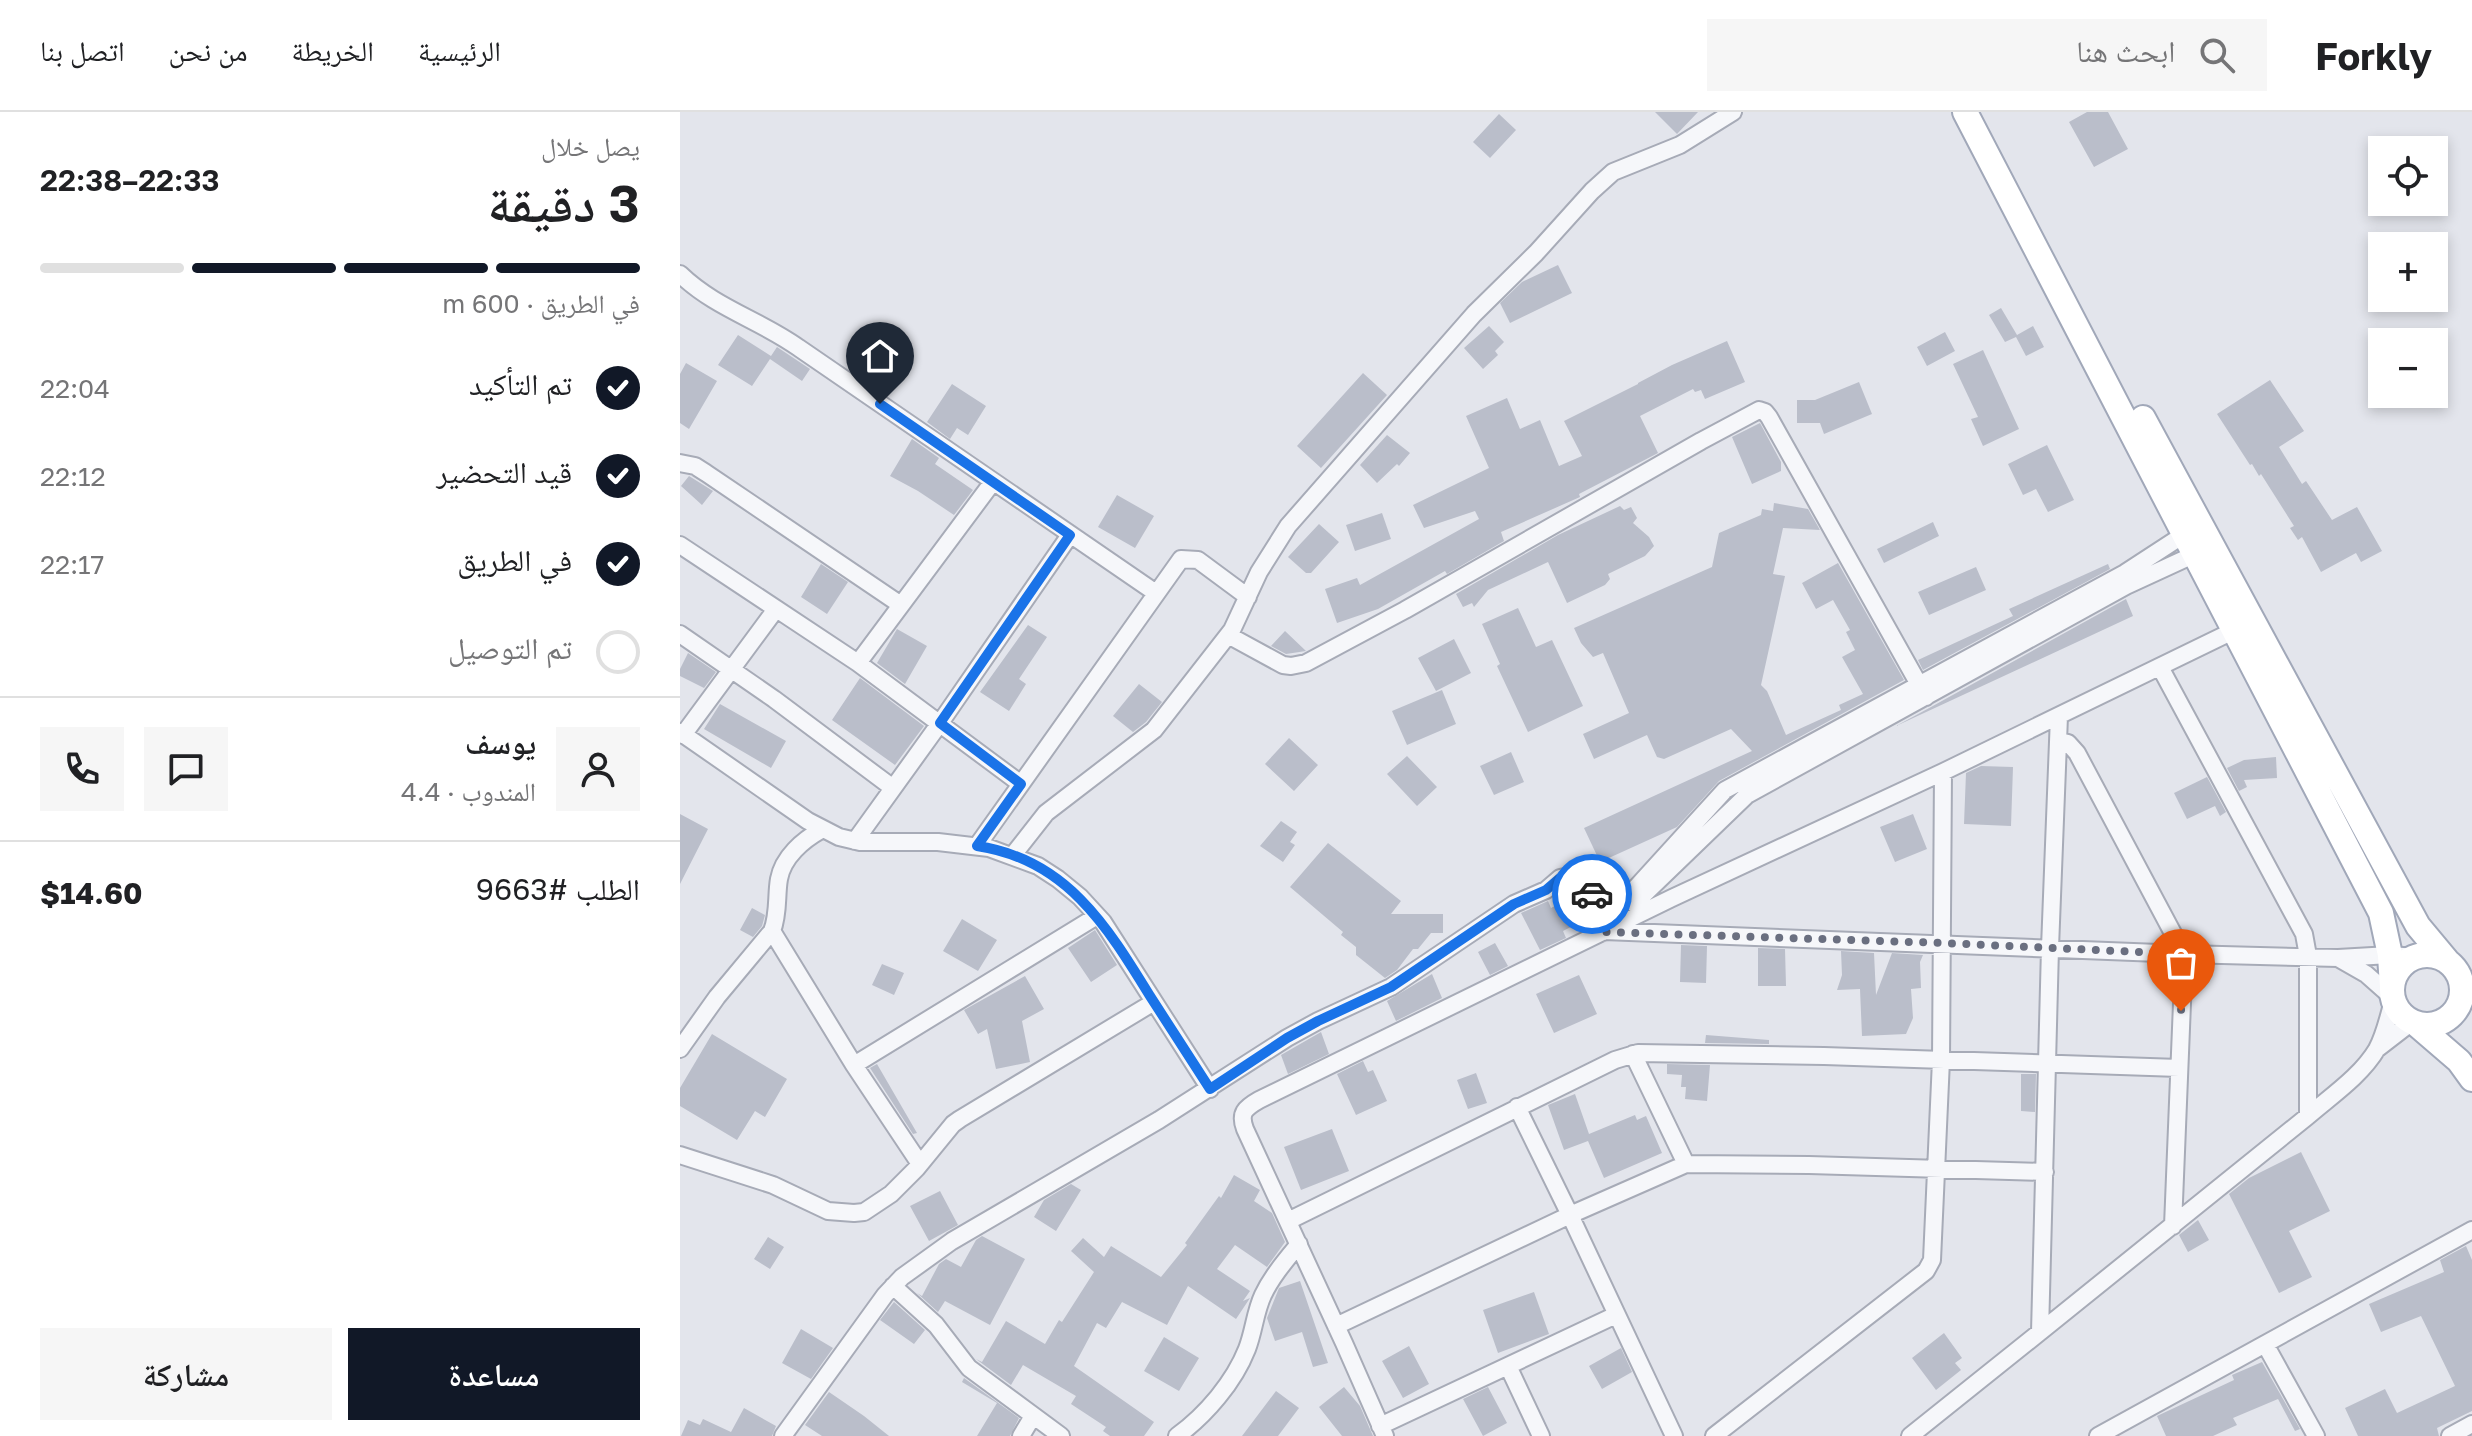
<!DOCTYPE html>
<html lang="ar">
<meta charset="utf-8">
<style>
:root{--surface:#fff;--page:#f6f6f6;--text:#202124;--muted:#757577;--line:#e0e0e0;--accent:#111827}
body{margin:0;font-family:"Golos Text","Noto Naskh Arabic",sans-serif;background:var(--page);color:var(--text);direction:rtl;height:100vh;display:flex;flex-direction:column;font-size:30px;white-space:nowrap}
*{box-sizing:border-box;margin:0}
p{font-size:26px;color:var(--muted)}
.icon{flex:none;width:44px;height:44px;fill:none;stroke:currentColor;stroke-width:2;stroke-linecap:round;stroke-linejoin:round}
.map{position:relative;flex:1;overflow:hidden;direction:ltr}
.panel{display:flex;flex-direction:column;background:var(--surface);width:680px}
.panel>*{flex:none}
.controls{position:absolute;left:1688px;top:24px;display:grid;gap:16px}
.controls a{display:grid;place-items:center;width:80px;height:80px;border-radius:0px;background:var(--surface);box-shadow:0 4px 12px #0003;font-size:40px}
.pin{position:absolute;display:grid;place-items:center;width:68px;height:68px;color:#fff;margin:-82px -34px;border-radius:50% 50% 50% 0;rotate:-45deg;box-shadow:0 0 8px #0007}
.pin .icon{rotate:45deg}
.courier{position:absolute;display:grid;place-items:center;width:80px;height:80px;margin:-40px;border:6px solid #1a73e8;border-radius:50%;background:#fff;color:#222;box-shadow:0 2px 10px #0007}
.headline em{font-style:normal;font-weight:600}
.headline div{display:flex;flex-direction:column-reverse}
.headline{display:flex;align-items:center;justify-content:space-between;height:136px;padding:0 40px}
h1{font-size:52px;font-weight:600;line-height:60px}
.bar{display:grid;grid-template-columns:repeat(4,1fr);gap:12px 8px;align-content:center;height:96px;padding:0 40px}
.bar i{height:10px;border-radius:6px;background:var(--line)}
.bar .selected{background:var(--accent)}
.bar p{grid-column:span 4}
.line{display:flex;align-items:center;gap:20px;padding:0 40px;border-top:2px solid var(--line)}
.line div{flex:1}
.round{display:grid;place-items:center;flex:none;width:84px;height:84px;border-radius:0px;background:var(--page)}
ol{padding:0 40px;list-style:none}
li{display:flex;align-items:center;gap:24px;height:88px}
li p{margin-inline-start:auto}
li .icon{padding:8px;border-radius:50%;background:var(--accent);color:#fff;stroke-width:4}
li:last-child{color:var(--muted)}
li i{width:44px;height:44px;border:4px solid var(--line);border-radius:50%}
.action{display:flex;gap:16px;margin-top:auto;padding:16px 40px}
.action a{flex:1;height:92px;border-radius:0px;background:var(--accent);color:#fff;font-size:32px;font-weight:600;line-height:92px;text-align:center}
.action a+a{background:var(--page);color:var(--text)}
header{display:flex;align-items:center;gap:48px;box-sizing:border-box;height:112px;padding:0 40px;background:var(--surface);border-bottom:2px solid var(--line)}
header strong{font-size:38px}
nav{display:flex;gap:44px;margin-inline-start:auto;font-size:28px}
.search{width:560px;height:72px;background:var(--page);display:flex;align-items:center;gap:20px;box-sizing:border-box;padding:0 28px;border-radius:0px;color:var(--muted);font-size:30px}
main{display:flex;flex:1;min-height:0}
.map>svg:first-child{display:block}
.building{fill:#babeca}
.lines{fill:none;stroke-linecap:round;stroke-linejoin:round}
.minor-casing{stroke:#a7abb7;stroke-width:20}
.primary-casing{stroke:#a1a8b9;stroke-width:28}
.minor{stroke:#f6f7fa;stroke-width:16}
.primary{stroke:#fff;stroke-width:24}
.done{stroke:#6a6f80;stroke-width:8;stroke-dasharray:0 14.4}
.route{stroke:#1a73e8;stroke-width:10}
</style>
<header>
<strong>Forkly</strong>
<div class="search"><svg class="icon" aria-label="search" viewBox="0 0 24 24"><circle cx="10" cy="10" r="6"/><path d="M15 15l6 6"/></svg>ابحث هنا</div>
<nav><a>الرئيسية</a><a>الخريطة</a><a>من نحن</a><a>اتصل بنا</a></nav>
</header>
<main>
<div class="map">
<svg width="1792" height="1324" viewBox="0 0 1792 1324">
<rect width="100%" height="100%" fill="#e3e5ec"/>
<!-- building -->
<path class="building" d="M975 0H1018L997 22Z
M1407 0H1428L1448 37 1414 55 1389 10Z
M819 2 836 18 810 46 793 30Z
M878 153 892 181 830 211 820 191 842 170Z
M1321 196 1337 223 1353 214 1364 235 1346 244 1336 225 1325 230 1309 203Z
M809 214 824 230 815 239 818 243 803 257 784 236Z
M1265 220 1275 239 1247 254 1237 235Z
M58 223 91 244 97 235 130 257 122 269 90 247 72 274 38 253Z
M1047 229 1065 270 1025 287 1021 278 1015 280 1013 277 960 304 978 341 899 382 900 385 821 420 824 429 767 462 765 459 698 497 657 511 645 477 677 466 680 473 799 407 795 399 744 416 733 393 809 356 786 304 827 286 840 317 860 308 879 354 902 344 884 309 958 272V271L992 253Z
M1303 238 1339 317 1303 334 1291 307 1298 305 1273 252Z
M6 251 37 269 9 317 0 311V262Z
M683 261 707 283 641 356 617 334Z
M1590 268 1624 319 1599 335 1622 372 1626 369 1652 408 1677 395 1702 439 1681 450 1676 441 1641 460 1622 425 1618 428 1610 416 1614 414 1581 362 1579 364 1572 352 1570 353 1537 302Z
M1179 270 1192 302 1144 322 1140 311H1117V288H1135Z
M272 272 306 294 288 323 277 316 270 327 247 310Z
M1080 311 1101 350V359L1072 372 1052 325Z
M707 323 730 341 719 354 717 352 697 371 680 353Z
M232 327 259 346 255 352 293 378 274 403 238 379 210 364Z
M1367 333 1394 388 1368 400 1356 377 1343 383 1328 352Z
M9 364 33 379 22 393 1 374Z
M437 383 474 404 455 436 418 415Z
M1094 391 1128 397 1140 418 1103 416 1093 462 1105 464 1081 573 1087 579 1106 623 1161 598 1159 593 1183 582 1162 545 1175 538 1166 520 1170 518 1153 488 1136 497 1122 471 1158 451 1224 568 1039 669 997 715 920 750 904 716 1072 639 1051 617 984 647 977 645 967 623 914 647 903 622 949 601 923 541 913 545 901 531 894 516 1032 455 1039 421 1081 403 1082 397 1093 399Z
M940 394 944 398 951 395 957 406 953 411 969 425 974 434 965 444 928 462 930 467 925 473 887 491 868 450 808 478 794 495 792 491 783 495 776 482 878 423Z
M702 401 711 427 675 439 666 413Z
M1253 410 1259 424 1204 451 1197 437Z
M639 412 659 430 631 461H626L608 445Z
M141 452 168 470 147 502 121 485Z
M1428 452 1430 457 1243 558 1238 548 1333 504 1329 497Z
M1296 455 1306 478 1249 503 1238 480Z
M1446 487 1453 504 1216 614 1251 595Z
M838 496 856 535 872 528 903 594 848 620 817 554 820 552 802 512Z
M348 513 367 525 339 567 346 572 329 599 300 580Z
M217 517 247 534 225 572 197 551Z
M605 519 626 539 606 542 591 534Z
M774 527 791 561 756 579 738 546Z
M8 541 36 560 24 576 0 564V557Z
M180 566 244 614 215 653 152 608Z
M459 572 482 590 466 610 453 620 433 604Z
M762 578 776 612 727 633 712 599Z
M40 592 106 629 91 656 24 617Z
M609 626 638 653 614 679 585 652Z
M831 640 844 670 814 683 800 654Z
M727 644 757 675 737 694 707 662Z
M1596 645 1597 666 1564 668 1567 675 1559 679 1547 656 1564 648Z
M1301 654 1333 655 1331 714 1284 712 1286 661Z
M1527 665 1546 700 1540 704 1535 694 1507 707 1494 681Z
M0 702 28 717 0 772Z
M1233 702 1247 737 1215 750 1200 715Z
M601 709 617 720 610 730 615 733 603 750 580 734Z
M648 731 721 789 711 802H763V821H751L738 837H733L717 858 705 866 676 843V835L661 823 663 820 610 775Z
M898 782 907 797 908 806 883 819 886 826 860 838 841 801 868 789 871 796Z
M72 796 85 803 82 814 73 825 60 818Z
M282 807 317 828 298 859 263 839Z
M415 818 437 853 411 870 388 836Z
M815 831 828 854 810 863 798 840Z
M1001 833 1027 834 1026 871 1000 870Z
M1078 836 1105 837 1106 874H1078Z
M1161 839 1194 841 1196 883 1212 841 1243 843 1240 850 1241 876 1231 877 1233 906 1226 922 1182 924 1180 877 1157 878 1162 863Z
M202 852 224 861 214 883 192 873Z
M752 862 762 886 716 909 707 889Z
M899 863 917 902 874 921 856 882Z
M345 864 364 897 342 909 350 950 316 957 307 917 298 922 284 898Z
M641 920 649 942 608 962 601 943Z
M32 922 107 967 85 1005 75 999 57 1028 0 994V976Z
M1026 923 1089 928V932L1025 931Z
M683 949 688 960 693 958 707 989 676 1003 657 962Z
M197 952 237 1021 233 1022 190 956Z
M987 952 1030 953 1027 989 1005 987 1006 975H1001L1002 963 987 962Z
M796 961 807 991 788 997 777 968Z
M1341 962H1356L1355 1000 1341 999Z
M895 982 909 1022 955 1003 957 1008 966 1004 982 1041 924 1066 908 1029 884 1038 868 993Z
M652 1017 669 1059 621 1078 604 1035Z
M1621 1040 1650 1099 1609 1119 1632 1165 1599 1181 1549 1082 1569 1066Z
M554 1063 580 1078 574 1089 592 1101 605 1130 587 1155 555 1133 537 1157 570 1179 563 1189 570 1186 556 1207 508 1174 487 1213 442 1190 426 1216 417 1211 394 1254 474 1310 464 1324H430L423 1319 426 1315 391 1292 396 1284 343 1253 331 1273 296 1247 302 1250 326 1209 365 1232 379 1208 382 1210 414 1160 391 1139 403 1126 424 1145 431 1134 481 1165 507 1133 505 1131 539 1084 541 1086Z
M391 1072 401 1078 376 1119 354 1105 364 1088Z
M260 1079 278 1113 249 1129 230 1094Z
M1518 1108 1529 1128 1508 1140 1499 1123Z
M302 1124 345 1147 310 1213 265 1189 258 1200 237 1181 242 1184 259 1152 266 1147 281 1155 296 1128Z
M88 1125 104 1135 90 1157 74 1147Z
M1786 1134 1792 1148V1299L1757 1316 1759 1324H1678L1665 1296 1705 1277 1717 1301 1775 1274 1741 1204 1701 1220 1689 1192 1764 1160 1760 1148Z
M620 1169 648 1251 633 1255 622 1220 595 1229 587 1206 599 1176Z
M854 1180 869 1222 818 1241 803 1198Z
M214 1190 245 1218 234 1232 200 1208Z
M121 1217 153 1236 131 1267 102 1251Z
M1264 1221 1282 1246 1275 1251 1281 1258 1256 1278 1232 1246Z
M484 1225 519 1246 499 1279 464 1259Z
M729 1234 749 1272 723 1286 702 1249Z
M941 1236 952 1260 922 1277 909 1254Z
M1582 1250 1620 1317 1615 1319 1598 1287 1553 1306 1557 1313 1533 1324H1486L1477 1304 1554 1268 1552 1263Z
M284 1266 339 1306 330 1324H297L317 1291 282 1270Z
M664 1275 680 1294 693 1324H662L639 1295Z
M808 1275 827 1311 803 1324 783 1287Z
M596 1279 619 1296 598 1324H562Z
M149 1280 184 1304 209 1324H142L125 1313Z
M64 1296 96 1314 92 1324H1L8 1308 20 1313 23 1307 51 1320Z"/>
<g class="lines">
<!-- minor casing -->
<g class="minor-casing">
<path id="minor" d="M0 162C35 196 80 208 119 236 238 318 357 400 476 481
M0 351 15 354 26 361 221 493
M1511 418 1445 461 1045 678 933 801 924 819 1504 842 1658 846 1710 843 1736 845
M0 433 178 551 341 672
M0 522 94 587 213 676
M548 523 603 553 611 554 626 551 725 498 1021 329 1079 298 1085 300 1089 305 1246 585
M178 551 312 371
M0 620 128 709 159 725 180 730H258L309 736 358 754 378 767 400 785 423 810 530 977
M3 623 96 497
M1379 629 1388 631 1397 641 1504 842 1493 1114
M175 729 260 611 390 423
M297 734 501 447 518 448 568 485
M333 743 366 701 474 618 552 518 579 460 608 414 794 202 856 141 912 79 933 60 1000 33 1053 0
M954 792 1067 683 1446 474 1522 439
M92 819 174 953 240 1052
M1658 846 1686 862 1712 885
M0 937 37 885 92 819C99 801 96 784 99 767 103 745 123 728 141 718
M1697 937 1732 910
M953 942 1006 1052
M174 953 417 804
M837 995 890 1103 994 1324
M1628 1004C1651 984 1681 964 1697 937 1705 922 1709 904 1713 888
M0 1043 93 1073 148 1099 174 1101 184 1100 211 1082 237 1056 273 1012 280 1007 474 890
M608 1109 935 948 958 941 1144 944 1499 956
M213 1174 256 1213 289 1256 381 1324
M656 1214 890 1103 1006 1052 1129 1053 1365 1060
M1360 1220 1628 1004V844L1624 822 1480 555
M1585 1232 1636 1324
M828 1254 861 1324
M700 1314 936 1203
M103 1324 205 1183 222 1165 272 1129 479 1008 607 926 638 909 711 875 834 792 866 778 880 766 899 762 918 794 920 816 923 820
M341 1324 353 1304
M497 1324C526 1303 554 1270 567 1237 574 1219 575 1200 583 1183 592 1164 606 1148 619 1132
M705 1324 664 1231 565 1017C559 1001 565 996 579 988L992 786 1263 660 1555 518
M1034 1324 1246 1159 1252 1148 1261 948 1263 660
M1230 1324 1360 1220 1370 836 1379 604
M1418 1324 1792 1118
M1770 1324 1792 1312"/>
</g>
<!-- primary casing -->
<g class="primary-casing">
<path id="primary" d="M1285 0 1701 801 1710 843 1712 875
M1463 306 1738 814 1768 850
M1712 878a35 35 0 1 1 70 0a35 35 0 1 1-70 0Z
M1736 912 1779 949 1792 967"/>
</g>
<!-- minor -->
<use href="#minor" class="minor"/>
<!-- primary -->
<use href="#primary" class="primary"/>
</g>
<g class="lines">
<!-- done -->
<path class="done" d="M912 782C918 794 917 809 923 820L1263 831 1504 842 1501 899"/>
<!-- route -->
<path class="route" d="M200 292 390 423 260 611 341 672 297 734C386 747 427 814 470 884 490 915 510 946 530 977L607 926 638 909 711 875 834 792 866 778 880 766 899 762 912 782"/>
</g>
</svg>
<div class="controls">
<a><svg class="icon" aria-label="locate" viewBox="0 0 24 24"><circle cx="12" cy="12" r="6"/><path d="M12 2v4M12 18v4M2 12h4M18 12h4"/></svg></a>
<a>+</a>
<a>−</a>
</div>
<div class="pin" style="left:1501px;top:899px;background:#ea580c"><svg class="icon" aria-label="bag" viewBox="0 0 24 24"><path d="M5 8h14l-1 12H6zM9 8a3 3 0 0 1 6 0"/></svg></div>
<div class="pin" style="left:200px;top:292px;background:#1f2937"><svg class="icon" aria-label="home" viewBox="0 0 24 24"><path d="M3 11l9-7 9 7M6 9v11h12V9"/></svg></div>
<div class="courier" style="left:912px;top:782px"><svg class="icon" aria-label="car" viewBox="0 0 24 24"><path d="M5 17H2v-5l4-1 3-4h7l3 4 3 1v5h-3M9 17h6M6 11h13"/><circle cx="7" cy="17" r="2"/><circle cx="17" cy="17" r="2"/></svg></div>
</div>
<section class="panel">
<div class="headline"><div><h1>3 دقيقة</h1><p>يصل خلال</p></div><em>22:33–22:38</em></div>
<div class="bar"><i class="selected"></i><i class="selected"></i><i class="selected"></i><i></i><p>في الطريق · 600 m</p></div>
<ol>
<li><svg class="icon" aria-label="check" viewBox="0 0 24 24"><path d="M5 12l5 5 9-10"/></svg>تم التأكيد<p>22:04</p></li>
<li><svg class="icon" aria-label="check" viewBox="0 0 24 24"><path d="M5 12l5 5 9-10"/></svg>قيد التحضير<p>22:12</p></li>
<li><svg class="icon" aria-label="check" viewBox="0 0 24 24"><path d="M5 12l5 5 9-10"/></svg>في الطريق<p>22:17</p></li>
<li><i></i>تم التوصيل</li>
</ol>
<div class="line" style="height:144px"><a class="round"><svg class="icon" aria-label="person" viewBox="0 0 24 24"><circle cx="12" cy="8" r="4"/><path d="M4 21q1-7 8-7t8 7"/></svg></a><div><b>يوسف</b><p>المندوب · 4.4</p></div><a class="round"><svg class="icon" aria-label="chat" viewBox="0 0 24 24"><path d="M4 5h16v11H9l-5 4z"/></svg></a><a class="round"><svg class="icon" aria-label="phone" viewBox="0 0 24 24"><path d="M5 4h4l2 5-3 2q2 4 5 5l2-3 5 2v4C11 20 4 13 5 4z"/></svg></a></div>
<div class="line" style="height:104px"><div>الطلب #9663</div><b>$14.60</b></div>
<div class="action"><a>مساعدة</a><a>مشاركة</a></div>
</section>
</main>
